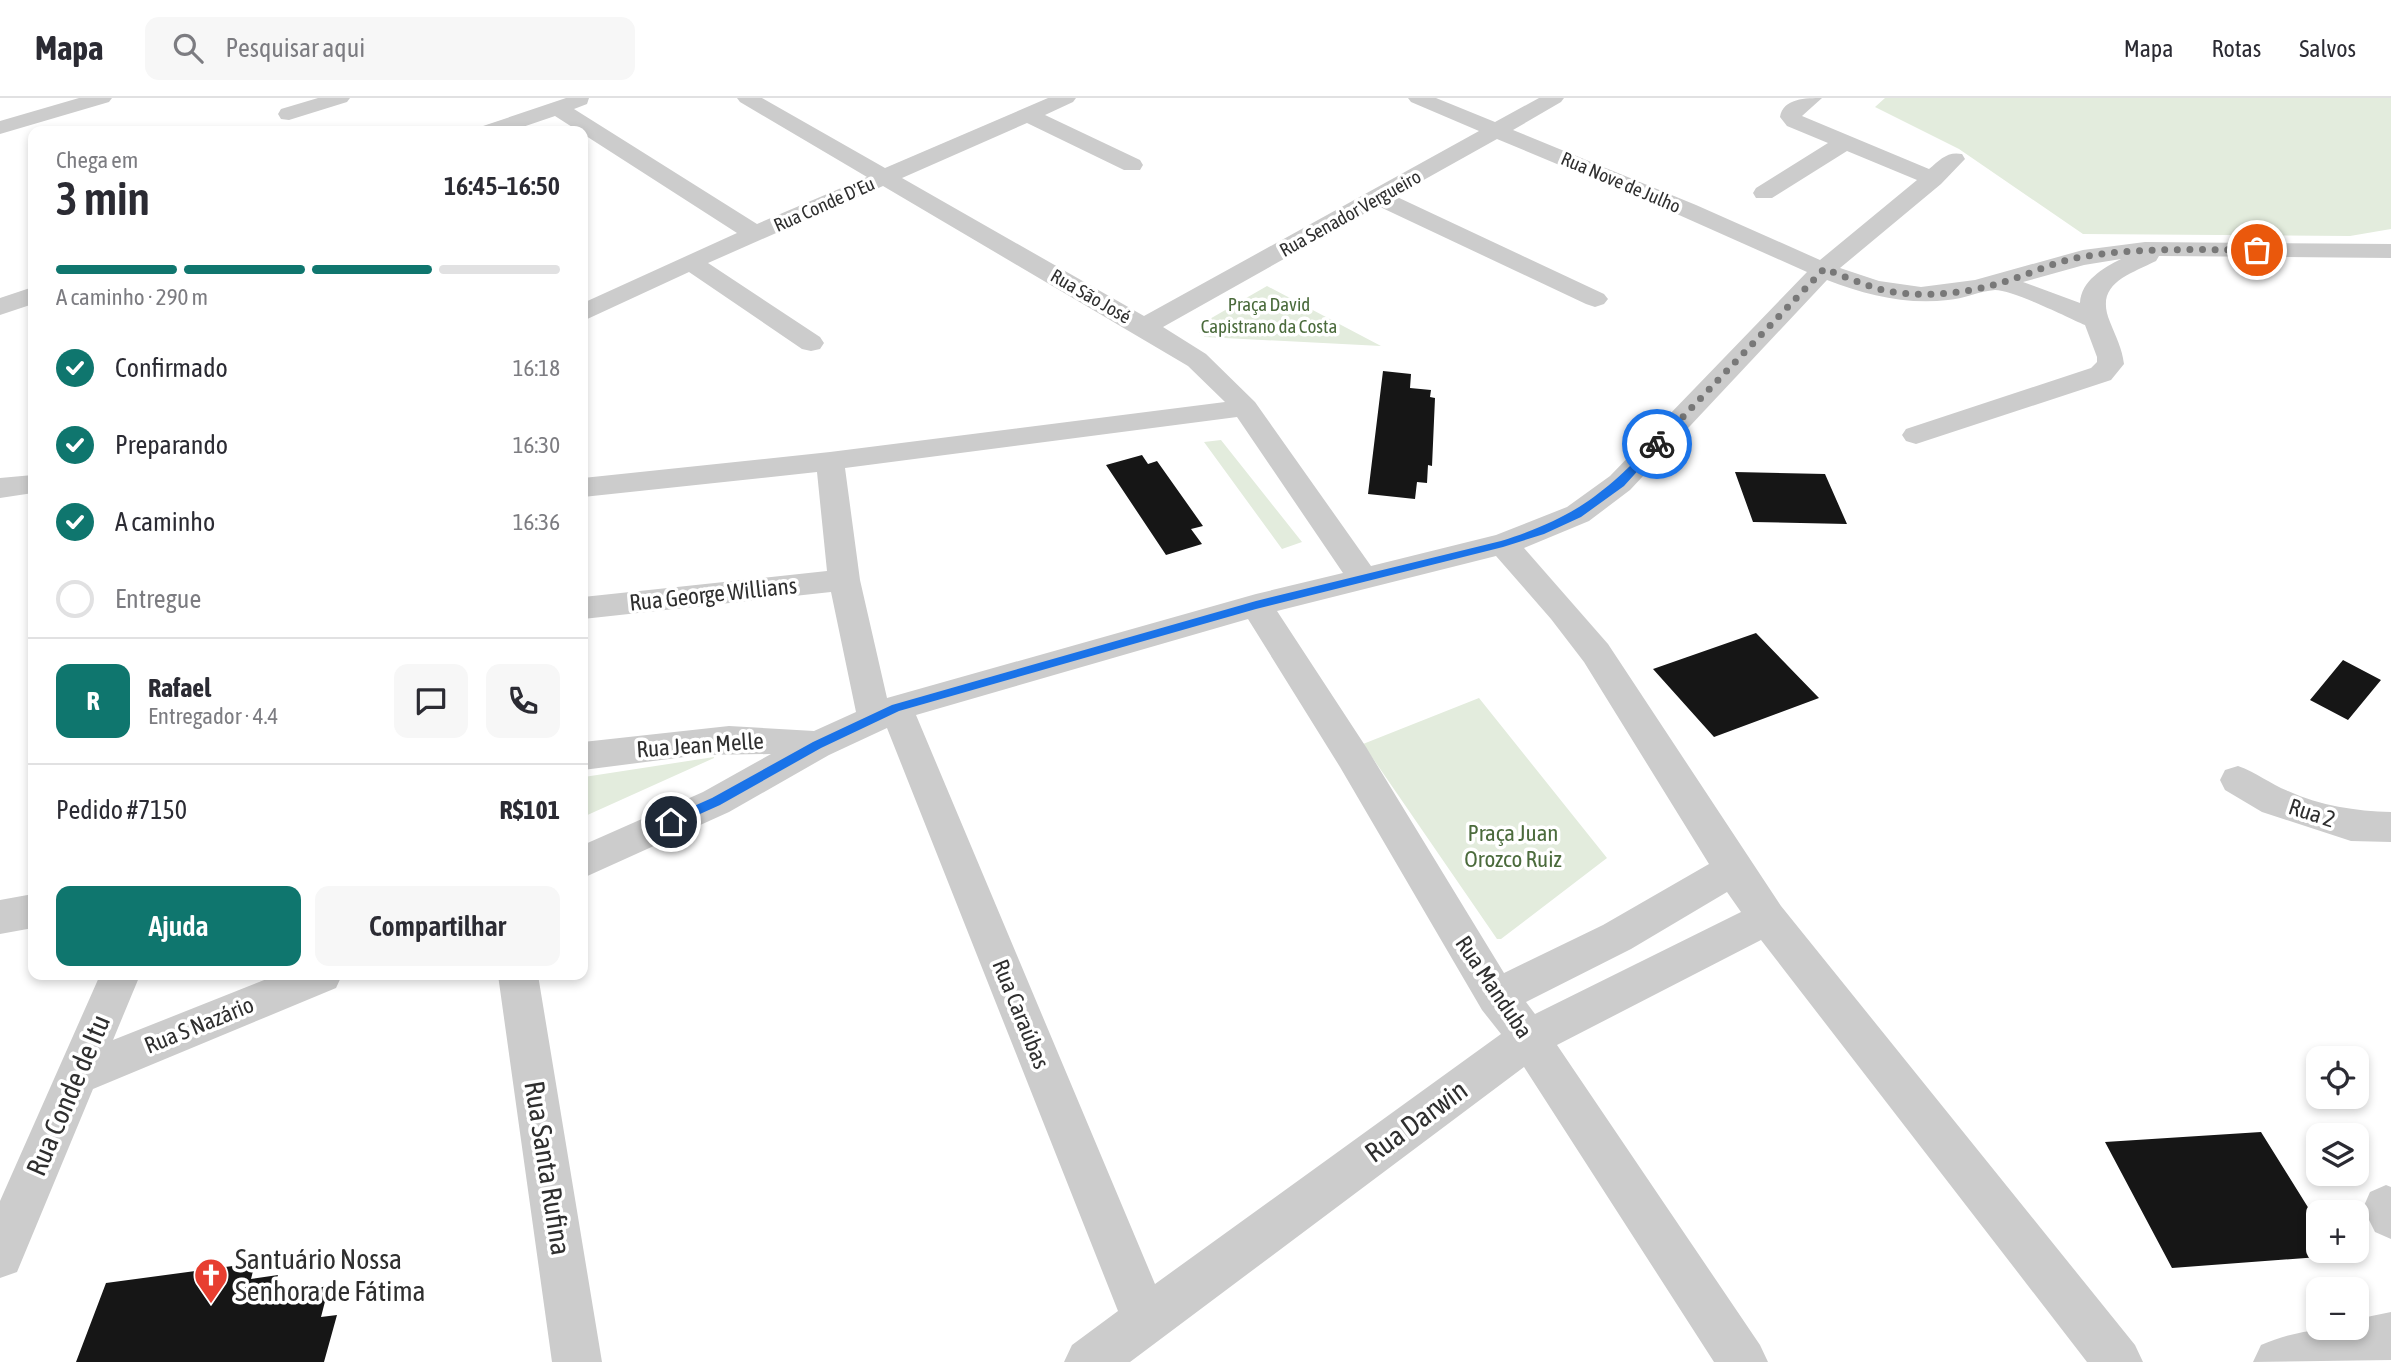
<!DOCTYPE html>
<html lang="pt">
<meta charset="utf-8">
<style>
:root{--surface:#fff;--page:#f7f7f7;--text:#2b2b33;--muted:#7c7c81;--line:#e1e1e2;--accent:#0f766e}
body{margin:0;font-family:"Asap Condensed",sans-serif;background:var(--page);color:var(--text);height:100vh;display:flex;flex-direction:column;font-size:26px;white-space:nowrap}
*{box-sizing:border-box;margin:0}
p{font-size:23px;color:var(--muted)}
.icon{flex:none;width:38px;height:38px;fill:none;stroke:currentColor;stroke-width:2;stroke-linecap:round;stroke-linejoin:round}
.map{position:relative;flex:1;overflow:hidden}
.sheet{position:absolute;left:28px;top:28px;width:560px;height:854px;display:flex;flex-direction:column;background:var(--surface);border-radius:14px;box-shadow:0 4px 10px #0003}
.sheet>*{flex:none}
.tools{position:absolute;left:2306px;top:948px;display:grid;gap:14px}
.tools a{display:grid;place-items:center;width:63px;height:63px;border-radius:14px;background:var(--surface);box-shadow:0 4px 10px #0003;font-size:35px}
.pin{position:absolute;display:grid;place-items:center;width:60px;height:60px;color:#fff;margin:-30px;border:4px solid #fff;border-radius:50%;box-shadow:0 2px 7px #0007}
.courier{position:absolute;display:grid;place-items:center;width:70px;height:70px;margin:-35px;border:5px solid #1a73e8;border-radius:50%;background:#fff;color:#222;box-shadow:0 2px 9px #0007}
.head em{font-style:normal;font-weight:600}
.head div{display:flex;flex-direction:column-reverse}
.head{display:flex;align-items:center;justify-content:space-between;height:119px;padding:0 28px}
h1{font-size:46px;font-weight:600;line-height:52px}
.bar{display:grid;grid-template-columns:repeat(4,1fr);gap:10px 7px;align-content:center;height:84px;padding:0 28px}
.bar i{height:9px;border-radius:5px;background:var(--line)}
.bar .on{background:var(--accent)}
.bar p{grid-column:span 4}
.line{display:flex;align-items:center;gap:18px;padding:0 28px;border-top:2px solid var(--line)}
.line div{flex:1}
.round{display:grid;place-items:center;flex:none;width:74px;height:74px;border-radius:14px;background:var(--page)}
ol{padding:0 28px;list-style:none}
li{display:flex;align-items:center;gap:21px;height:77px}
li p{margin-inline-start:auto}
li .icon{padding:7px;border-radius:50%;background:var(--accent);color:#fff;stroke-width:4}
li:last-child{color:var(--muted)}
li i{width:38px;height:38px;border:4px solid var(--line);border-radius:50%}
.action{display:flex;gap:14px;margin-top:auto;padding:14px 28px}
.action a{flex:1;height:80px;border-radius:14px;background:var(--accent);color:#fff;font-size:28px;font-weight:600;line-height:80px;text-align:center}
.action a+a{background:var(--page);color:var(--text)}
header{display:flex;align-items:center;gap:42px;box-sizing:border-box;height:98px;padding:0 35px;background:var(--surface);border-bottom:2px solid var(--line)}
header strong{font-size:33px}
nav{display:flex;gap:38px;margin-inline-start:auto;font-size:24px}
.search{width:490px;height:63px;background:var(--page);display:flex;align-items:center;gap:18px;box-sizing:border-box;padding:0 24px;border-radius:14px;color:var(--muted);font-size:26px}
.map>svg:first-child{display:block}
.green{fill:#e3ecdd}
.building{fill:#161616}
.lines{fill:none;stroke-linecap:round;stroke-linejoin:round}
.minor{fill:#ccc;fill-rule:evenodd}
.route{fill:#1a73e8}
.done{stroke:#787878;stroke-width:7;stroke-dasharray:0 12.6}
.labels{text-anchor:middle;stroke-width:7;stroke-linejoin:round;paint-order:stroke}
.far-street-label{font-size:19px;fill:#2f2f2f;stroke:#fff}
.far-park-label{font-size:19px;fill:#4b6b3c;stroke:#fff}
.street-label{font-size:23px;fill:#2f2f2f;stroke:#fff}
.park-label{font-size:23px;fill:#4b6b3c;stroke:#fff}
.near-street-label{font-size:28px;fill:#2f2f2f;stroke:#fff}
.near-poi-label{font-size:28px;fill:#2f2f2f;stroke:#fff;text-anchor:start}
</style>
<header>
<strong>Mapa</strong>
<div class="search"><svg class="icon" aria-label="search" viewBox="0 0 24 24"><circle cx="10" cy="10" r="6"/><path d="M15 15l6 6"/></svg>Pesquisar aqui</div>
<nav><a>Mapa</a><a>Rotas</a><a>Salvos</a></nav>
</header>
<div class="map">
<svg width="2391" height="1264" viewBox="0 0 2391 1264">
<rect width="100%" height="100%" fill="#fff"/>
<!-- green -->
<path class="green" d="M1885 0H2391V131L2350 138 2083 136 1959 51 1875 9Z
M1267 188 1381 248 1205 239 1199 234 1201 226Z
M1221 342 1302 444 1282 451 1204 344Z
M1479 600 1607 760 1501 841H1497L1363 646Z
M714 659V660L583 719 584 679Z"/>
<!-- building -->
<path class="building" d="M1383 273 1411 276 1410 290 1431 292 1430 299 1435 300 1432 368 1428 367 1427 385 1417 384 1415 401 1368 396Z
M1142 357 1148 366 1157 363 1203 428 1191 431 1202 446 1166 457 1106 367Z
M1735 374 1825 376 1847 426 1753 424Z
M1756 535 1819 600 1714 639 1653 571Z
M2343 562 2381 582 2348 622 2310 602Z
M2261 1034 2319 1127V1159L2172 1170 2105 1044Z
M255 1165 251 1181 278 1177 272 1196 329 1188 321 1219 337 1217 324 1264H76L106 1185Z"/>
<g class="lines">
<!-- minor -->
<path class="minor" d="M79 0H112L109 4 0 36V23Z
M318 0H350L347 4 289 22 281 21 278 16 281 11Z
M566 0H589L587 6 574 11 757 126 867 79 740 4 737 0H762L885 70 1048 0H1076L1073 4 1045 17 1140 62 1143 67 1140 72H1124L1027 25 902 80 1144 218 1479 33 1411 4 1408 0H1436L1495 24 1539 0H1564L1561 4 1513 32 1696 107 1820 162 1917 82 1847 53 1772 100H1756L1753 95 1756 90 1828 45 1787 28 1780 19C1783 0 1806 0 1822 0L1802 18 1929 71C1940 62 1947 53 1962 56L1965 61 1941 86 1840 170 1879 183 1921 189 1975 182 2083 152 2145 144 2391 146V160L2159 158 2156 163C2128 177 2094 186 2110 224 2116 239 2122 250 2124 266L2111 282 1916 346 1906 343 1902 337 1906 331 2091 270 2097 264V259L2085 227C2067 219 2013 192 1995 192 1980 193 1963 201 1948 202 1906 207 1866 197 1827 182L1630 392 1589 423 1524 450 1608 546 1781 808 2135 1247 2143 1264H2087L1761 842 1557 947 1760 1247 1768 1264H1714L1524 969 1130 1264H1064L1072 1247 1118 1213 887 630 829 657 729 714 583 780V747L703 694 771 656 700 657 583 672V644L729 628 814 633 856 614 831 494 583 521V499L827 473 817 374 583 399V380L830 354 1225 304 1188 268 883 88 708 165 820 239 824 245 820 251 811 253 802 251 689 174 583 223V205L737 135 555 18 511 33H480L483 28ZM1497 41 1679 117 1807 174 1610 378 1567 409 1496 437 1371 468 1255 304 1206 256 1163 229 1378 108 1586 206 1595 209 1604 206 1608 201 1604 196 1395 98ZM2121 161C2103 170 2081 183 2080 205L2023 184 2084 167ZM1237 319 1343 475 1256 496 887 600 860 482 845 370ZM1496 458 1551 521 1584 564 1709 766 1603 827 1504 875 1366 649 1277 513ZM1248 521 1340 669 1482 912 1501 936 1155 1186 916 617ZM1727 794 1741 814 1535 916 1526 904 1631 851Z
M33 189V206L0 217V200Z
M33 377V395L0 400V380Z
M2238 668C2256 674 2270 686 2288 693 2321 708 2355 713 2391 714V744L2351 743 2262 714 2225 692 2220 682 2225 672Z
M33 796V830L0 836V802Z
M100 877H140L113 942 277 877H342L336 890 93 991 17 1174 0 1180V1103Z
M498 877H538L602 1264H552Z
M2386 1087 2391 1089V1141L2375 1134 2363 1110 2370 1094Z
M2391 1214V1262L2253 1264 2261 1247C2293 1233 2323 1230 2357 1230V1221Z"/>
</g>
<!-- route -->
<path class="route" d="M1654 344 1662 346 1624 388 1581 419 1544 436 1503 449 1256 511 899 613 821 650 720 707 671 729 665 724 667 720 712 700 813 644 892 607 1256 503 1501 443C1573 420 1602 398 1654 344Z"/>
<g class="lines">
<!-- done -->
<path class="done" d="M1657 346 1824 171C1842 177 1861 186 1879 191 1917 201 1963 196 2000 185 2028 177 2053 164 2081 159 2139 149 2198 152 2257 152"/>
</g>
<!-- icons -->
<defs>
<g id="church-pin" transform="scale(1.75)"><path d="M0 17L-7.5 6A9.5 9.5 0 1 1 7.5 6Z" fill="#e73e30" stroke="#fff"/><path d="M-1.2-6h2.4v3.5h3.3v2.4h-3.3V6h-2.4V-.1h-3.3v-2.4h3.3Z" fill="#fff"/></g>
</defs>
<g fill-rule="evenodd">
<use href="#church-pin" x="211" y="1177"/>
</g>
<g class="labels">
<!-- far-street labels -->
<g class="far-street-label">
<text transform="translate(1621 84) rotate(23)" y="7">Rua Nove de Julho</text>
<text transform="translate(824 106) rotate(-24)" y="7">Rua Conde D'Eu</text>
<text transform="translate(1350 115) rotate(-29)" y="7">Rua Senador Vergueiro</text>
<text transform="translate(1091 198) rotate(30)" y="7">Rua São José</text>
</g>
<!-- far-park labels -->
<g class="far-park-label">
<text x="1269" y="213">Praça David<tspan x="1269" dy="22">Capistrano da Costa</tspan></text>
</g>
<!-- street labels -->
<g class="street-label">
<text transform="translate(713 496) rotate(-6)" y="8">Rua George Willians</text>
<text transform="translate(700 647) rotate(-4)" y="8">Rua Jean Melle</text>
<text transform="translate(2312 715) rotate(18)" y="8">Rua 2</text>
<text transform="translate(1494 889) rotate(56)" y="8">Rua Manduba</text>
<text transform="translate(1021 916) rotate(68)" y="8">Rua Caraúbas</text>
<text transform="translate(199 927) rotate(-22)" y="8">Rua S Nazário</text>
</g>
<!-- park labels -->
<g class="park-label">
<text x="1513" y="743">Praça Juan<tspan x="1513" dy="26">Orozco Ruiz</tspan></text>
</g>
<!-- near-street labels -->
<g class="near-street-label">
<text transform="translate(68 997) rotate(-67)" y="10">Rua Conde de Itu</text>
<text transform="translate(1416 1023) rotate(-36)" y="10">Rua Darwin</text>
<text transform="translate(548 1070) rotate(81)" y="10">Rua Santa Rufina</text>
</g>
<!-- near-poi labels -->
<g class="near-poi-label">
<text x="235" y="1171">Santuário Nossa<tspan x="235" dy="32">Senhora de Fátima</tspan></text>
</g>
</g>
</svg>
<div class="tools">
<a><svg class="icon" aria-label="locate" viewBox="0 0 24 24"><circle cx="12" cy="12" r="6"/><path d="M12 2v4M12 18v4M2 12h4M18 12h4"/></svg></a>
<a><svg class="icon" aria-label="layers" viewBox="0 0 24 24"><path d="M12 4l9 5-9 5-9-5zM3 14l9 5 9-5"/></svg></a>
<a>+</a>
<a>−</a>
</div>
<div class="pin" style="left:2257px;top:152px;background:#ea580c"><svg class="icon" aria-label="bag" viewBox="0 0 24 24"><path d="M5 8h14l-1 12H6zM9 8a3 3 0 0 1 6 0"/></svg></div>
<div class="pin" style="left:671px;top:724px;background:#1f2937"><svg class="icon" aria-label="home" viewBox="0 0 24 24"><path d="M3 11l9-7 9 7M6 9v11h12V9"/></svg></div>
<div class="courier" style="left:1657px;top:346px"><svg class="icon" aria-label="bike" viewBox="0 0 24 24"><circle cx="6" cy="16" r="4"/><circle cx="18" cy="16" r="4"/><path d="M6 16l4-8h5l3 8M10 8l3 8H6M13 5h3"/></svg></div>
<section class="sheet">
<div class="head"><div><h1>3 min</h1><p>Chega em</p></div><em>16:45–16:50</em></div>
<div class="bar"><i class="on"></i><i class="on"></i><i class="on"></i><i></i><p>A caminho · 290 m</p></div>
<ol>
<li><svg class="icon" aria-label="check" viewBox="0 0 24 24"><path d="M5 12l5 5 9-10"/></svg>Confirmado<p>16:18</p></li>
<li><svg class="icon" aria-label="check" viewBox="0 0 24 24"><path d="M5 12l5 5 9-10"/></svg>Preparando<p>16:30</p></li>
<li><svg class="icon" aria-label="check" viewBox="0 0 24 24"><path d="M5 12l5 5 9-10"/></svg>A caminho<p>16:36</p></li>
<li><i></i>Entregue</li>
</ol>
<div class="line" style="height:126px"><b class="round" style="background:var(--accent);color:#fff">R</b><div><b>Rafael</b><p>Entregador · 4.4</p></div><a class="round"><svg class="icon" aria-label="chat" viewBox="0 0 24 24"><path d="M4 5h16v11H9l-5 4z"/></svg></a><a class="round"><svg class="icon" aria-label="phone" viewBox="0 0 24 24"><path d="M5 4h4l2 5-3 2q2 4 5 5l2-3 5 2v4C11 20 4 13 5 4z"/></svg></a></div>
<div class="line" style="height:91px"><div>Pedido #7150</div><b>R$101</b></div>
<div class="action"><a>Ajuda</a><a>Compartilhar</a></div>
</section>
</div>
